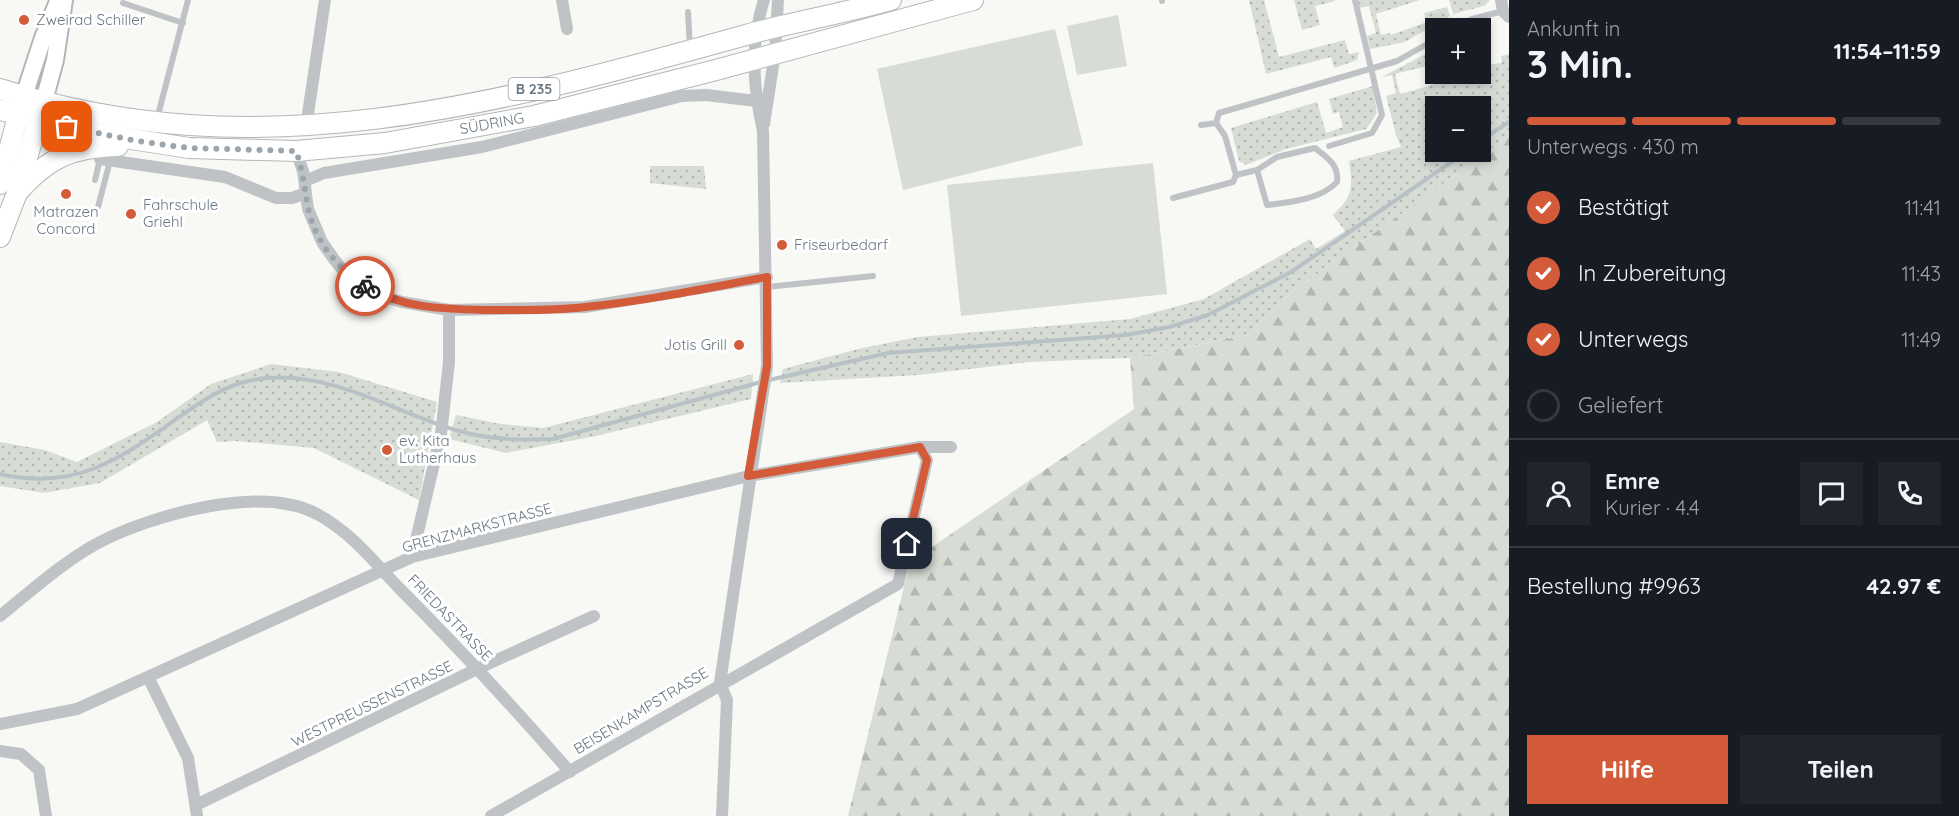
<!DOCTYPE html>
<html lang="de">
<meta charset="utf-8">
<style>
:root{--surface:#171b24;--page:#20242c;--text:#f1f3f6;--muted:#9ea1a6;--line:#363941;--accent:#d35b3a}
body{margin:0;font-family:Quicksand,sans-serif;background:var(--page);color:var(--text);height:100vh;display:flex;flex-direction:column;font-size:22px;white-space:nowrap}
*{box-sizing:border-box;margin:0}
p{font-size:20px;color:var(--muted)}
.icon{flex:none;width:33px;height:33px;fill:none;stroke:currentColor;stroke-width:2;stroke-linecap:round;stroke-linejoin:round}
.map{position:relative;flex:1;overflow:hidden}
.drawer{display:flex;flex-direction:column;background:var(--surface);width:450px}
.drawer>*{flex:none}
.tools{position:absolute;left:1425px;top:18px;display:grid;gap:12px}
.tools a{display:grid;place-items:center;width:66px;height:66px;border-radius:0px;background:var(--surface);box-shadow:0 3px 9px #0003;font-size:30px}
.pin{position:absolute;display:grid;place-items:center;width:51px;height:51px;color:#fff;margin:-26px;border-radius:12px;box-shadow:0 3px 9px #0006}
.courier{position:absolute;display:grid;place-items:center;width:60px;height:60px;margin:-30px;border:4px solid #d35b3a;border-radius:50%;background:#fff;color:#222;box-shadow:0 2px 8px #0007}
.head em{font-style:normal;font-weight:800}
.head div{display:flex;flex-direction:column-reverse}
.head{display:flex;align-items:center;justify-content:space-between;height:102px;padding:0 18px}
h1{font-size:39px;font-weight:800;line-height:45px}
.bar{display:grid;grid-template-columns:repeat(4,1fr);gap:9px 6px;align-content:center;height:72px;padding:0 18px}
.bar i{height:8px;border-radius:4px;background:var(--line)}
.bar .active{background:var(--accent)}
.bar p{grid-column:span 4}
.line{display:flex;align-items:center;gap:15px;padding:0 18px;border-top:2px solid var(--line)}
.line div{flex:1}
.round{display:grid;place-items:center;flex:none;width:63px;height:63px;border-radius:0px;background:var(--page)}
ol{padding:0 18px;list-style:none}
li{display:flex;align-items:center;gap:18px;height:66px}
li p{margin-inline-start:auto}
li .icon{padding:6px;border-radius:50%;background:var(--accent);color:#fff;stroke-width:4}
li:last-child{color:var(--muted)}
li i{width:33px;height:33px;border:3px solid var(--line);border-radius:50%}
.cta{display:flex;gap:12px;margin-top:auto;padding:12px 18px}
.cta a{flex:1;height:69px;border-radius:0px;background:var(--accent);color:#fff;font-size:24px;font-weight:800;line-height:69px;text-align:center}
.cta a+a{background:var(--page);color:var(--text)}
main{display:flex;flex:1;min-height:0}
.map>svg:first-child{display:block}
.green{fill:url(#green-dots);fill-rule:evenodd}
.forest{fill:url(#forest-firs)}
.pitch{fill:#d7dcd5}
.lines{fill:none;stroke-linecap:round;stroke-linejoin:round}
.stream{stroke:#b8c2c6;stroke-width:4}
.secondary-casing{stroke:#b2b7bb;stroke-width:20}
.primary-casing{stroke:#b3b7ba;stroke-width:22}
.lane{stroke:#bfc3c6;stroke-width:6}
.street{stroke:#bfc3c6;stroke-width:12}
.secondary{stroke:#fff;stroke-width:16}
.primary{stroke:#fff;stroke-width:20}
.done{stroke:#9ca5ab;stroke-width:6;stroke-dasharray:0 10.8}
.route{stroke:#d35b3a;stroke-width:8}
.poi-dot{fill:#d35b3a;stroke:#fff;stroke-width:2}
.labels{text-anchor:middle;stroke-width:6;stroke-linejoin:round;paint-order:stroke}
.shield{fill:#fff;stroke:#97a0a8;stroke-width:1.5}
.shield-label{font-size:14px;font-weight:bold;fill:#6a7883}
.poi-label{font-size:15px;fill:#6a7883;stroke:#fff;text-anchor:start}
.street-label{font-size:15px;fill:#6a7883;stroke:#fff}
</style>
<main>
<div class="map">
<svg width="1509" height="816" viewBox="0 0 1509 816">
<defs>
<pattern id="green-dots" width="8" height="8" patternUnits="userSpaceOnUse" patternTransform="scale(1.5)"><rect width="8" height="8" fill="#d7dcd5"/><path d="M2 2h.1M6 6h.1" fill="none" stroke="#b2b7b2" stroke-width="1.8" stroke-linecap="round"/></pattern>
<pattern id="forest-firs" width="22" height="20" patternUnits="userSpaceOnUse" patternTransform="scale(1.5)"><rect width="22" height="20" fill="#d7dcd5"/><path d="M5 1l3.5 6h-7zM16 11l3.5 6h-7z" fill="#b2b7b2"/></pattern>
</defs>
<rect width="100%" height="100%" fill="#f8f8f5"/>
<!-- green -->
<path class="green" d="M1249 0H1264L1279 57 1345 40 1349 54 1359 52 1357 60 1334 68 1331 57 1266 74Z
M1294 0H1335V1L1315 6 1320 25 1302 30Z
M1358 0H1420L1376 14 1381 35 1390 33 1391 35 1427 22 1424 13 1447 7 1450 16 1405 42 1370 49 1367 36 1376 33 1369 6 1359 8Z
M1449 0H1490L1484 6 1453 14Z
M1435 49 1431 54 1434 64 1395 74 1400 94 1439 83 1437 74H1480L1481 65 1502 63 1501 56 1509 54V137L1293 291 1248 335 1129 358 1028 362 918 375 780 383 783 369 862 348 918 337 1130 319 1204 299 1310 239 1316 249 1345 231 1333 215C1353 196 1353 188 1349 161L1401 147 1396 135 1386 96 1396 93 1392 75 1382 77ZM1436 106H1480V152H1436Z
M1373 86 1377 113 1366 129 1286 149 1246 165 1239 161 1231 128 1317 102 1326 133 1343 127 1339 112 1333 114 1329 99Z
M650 166H704L706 189 650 183Z
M271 364 339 372 437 402 419 500 314 448 236 441 217 442 207 420 100 483 44 493 0 486V442L45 450 77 462 157 422 211 384Z
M753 374 751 399 596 436 506 453 449 439 456 415 501 424 543 428Z"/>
<!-- forest -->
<path class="forest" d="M1509 137V816H848L910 562 1134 409 1130 358 1248 335 1293 291Z"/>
<!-- pitch -->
<path class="pitch" d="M1118 15 1127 66 1077 75 1067 26Z
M1055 29 1083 145 903 190 877 69Z
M1153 163 1167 294 961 316 947 185Z"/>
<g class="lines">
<!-- stream -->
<path class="stream" d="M1480 141 1509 122
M769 380 888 353 1126 335 1169 327 1208 315 1291 272 1466 152
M0 474C77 492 123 457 182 415 209 396 234 380 268 378 337 373 395 413 459 431 490 440 521 440 553 439L761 382"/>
<!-- secondary casing -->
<g class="secondary-casing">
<path id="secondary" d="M24 96 43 38 57 4
M44 101 55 60 64 0"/>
</g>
<!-- primary casing -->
<g class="primary-casing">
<g id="primary">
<path d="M0 89C259 172 501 103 753 33 799 21 845 13 891 0"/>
<path id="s1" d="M0 110 99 134 189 148 296 151 385 143 534 116 716 70 973 0"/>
<path d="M0 184 22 101"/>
<path d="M17 193C47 158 72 147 118 146"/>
<path d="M0 237 17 193 42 106"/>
</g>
</g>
<!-- lane -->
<path class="lane" d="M1162 0V1
M123 3 183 23
M688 12 690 48
M1453 28 1472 19 1503 11
M157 119 188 0
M1201 125 1216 123
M1329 146 1372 133 1382 115 1355 0
M1257 170 1267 205C1290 202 1320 200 1337 182 1339 165 1328 158 1315 148L1277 157 1257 170 1236 175 1225 136 1216 123 1219 113 1397 61 1436 39
M95 180 100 159
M1173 198 1233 182 1236 175
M98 207 110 161
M767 287 873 276"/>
<!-- street -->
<path class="street" d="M562 0 567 29
M1501 0 1503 11 1509 17
M764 124 775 53 778 0
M306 127 325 0
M296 151 303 171 308 209 322 242 333 258 346 274 367 287 385 297 402 302 449 310 585 307 767 277
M100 159 225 177 276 198H292L306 193
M305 181 324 173 482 147 682 96 706 95 756 101
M412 557 441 434 449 362V310
M0 616C31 591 63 562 98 543 152 515 260 484 317 514 351 532 374 562 400 589 459 648 515 709 570 772
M148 677 188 758 197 816
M720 683 767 366 763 131C753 87 750 44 764 0
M720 683 727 700 722 816
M0 724 77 709 412 557 749 476 920 447H951
M0 751 21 754 39 770 46 816
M196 805 479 668 594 616
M491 816 898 584 927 460 920 447"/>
<!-- secondary -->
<use href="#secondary" class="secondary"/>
<!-- primary -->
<use href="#primary" class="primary"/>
</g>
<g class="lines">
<!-- done -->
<path class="done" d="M67 127 137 141 189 148 296 151C303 170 304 188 308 207 314 240 337 268 365 286"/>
<!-- route -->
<path class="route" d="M365 286C402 309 446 309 489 310 521 310 554 311 585 307 646 301 707 288 767 277V366L748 476 920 447 927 460 907 544"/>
</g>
<!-- markers -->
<g class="poi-dot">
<circle cx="24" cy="20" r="6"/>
<circle cx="66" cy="194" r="6"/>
<circle cx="131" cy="214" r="6"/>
<circle cx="782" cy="245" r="6"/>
<circle cx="739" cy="345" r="6"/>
<circle cx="387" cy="450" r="6"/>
</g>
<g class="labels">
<!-- shield labels -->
<rect class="shield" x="508.5" y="78" width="51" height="22" rx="4.5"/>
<g class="shield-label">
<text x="534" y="94">B 235</text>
</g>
<!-- poi labels -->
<g class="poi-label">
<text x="36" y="25">Zweirad Schiller</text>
<text x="143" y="210">Fahrschule<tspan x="143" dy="17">Griehl</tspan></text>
<text x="66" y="217" text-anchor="middle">Matrazen<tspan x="66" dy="17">Concord</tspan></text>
<text x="794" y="250">Friseurbedarf</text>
<text x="727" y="350" text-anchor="end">Jotis Grill</text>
<text x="399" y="446">ev. Kita<tspan x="399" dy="17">Lutherhaus</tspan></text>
</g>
<!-- street labels -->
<g class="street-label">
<text dy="5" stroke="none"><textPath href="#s1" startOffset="498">SÜDRING</textPath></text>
<text transform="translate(477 528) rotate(-15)" y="5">GRENZMARKSTRASSE</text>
<text transform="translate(450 618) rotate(46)" y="5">FRIEDASTRASSE</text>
<text transform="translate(372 704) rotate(-26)" y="5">WESTPREUSSENSTRASSE</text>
<text transform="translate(641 711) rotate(-31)" y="5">BEISENKAMPSTRASSE</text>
</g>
</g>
</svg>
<div class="tools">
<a>+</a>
<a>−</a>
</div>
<div class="pin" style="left:67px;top:127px;background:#ea580c"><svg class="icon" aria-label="bag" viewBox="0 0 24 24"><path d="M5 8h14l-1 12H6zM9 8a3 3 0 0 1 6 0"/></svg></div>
<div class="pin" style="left:907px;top:544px;background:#1f2937"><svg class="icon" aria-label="home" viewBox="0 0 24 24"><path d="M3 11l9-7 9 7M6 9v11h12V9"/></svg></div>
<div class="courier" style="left:365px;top:286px"><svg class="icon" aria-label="bike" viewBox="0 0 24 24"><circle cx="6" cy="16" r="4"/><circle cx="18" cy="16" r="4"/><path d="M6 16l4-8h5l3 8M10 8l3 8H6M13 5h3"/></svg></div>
</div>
<section class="drawer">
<div class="head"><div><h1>3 Min.</h1><p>Ankunft in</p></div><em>11:54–11:59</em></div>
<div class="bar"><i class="active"></i><i class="active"></i><i class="active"></i><i></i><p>Unterwegs · 430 m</p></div>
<ol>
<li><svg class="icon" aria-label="check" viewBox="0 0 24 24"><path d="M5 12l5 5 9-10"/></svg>Bestätigt<p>11:41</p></li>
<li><svg class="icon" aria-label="check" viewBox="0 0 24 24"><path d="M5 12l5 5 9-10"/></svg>In Zubereitung<p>11:43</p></li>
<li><svg class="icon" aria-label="check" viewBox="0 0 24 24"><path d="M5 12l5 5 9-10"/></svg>Unterwegs<p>11:49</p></li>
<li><i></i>Geliefert</li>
</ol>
<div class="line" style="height:108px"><a class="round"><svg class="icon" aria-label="person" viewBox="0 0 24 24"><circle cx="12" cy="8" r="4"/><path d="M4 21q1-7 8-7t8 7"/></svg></a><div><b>Emre</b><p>Kurier · 4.4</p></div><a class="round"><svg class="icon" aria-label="chat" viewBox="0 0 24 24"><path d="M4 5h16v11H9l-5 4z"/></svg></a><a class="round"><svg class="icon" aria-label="phone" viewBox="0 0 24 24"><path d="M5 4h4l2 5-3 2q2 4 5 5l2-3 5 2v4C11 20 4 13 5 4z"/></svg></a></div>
<div class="line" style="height:78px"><div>Bestellung #9963</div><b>42.97 €</b></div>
<div class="cta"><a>Hilfe</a><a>Teilen</a></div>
</section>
</main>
